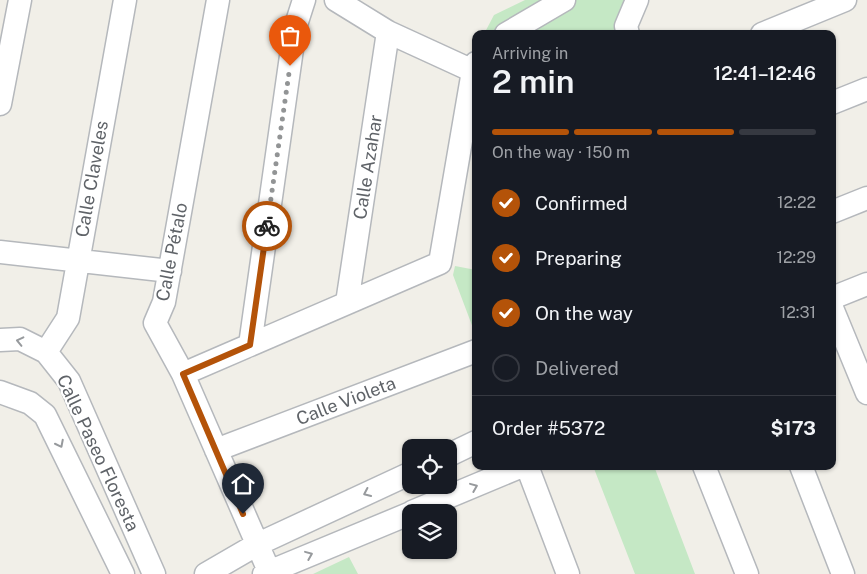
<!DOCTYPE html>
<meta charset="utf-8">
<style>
:root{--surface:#171b24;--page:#20242c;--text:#f1f3f6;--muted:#9ea1a6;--line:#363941;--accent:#b45309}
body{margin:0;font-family:"Public Sans",sans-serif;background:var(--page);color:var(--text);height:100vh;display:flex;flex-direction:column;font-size:19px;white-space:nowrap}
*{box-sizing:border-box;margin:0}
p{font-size:16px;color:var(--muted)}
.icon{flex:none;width:28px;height:28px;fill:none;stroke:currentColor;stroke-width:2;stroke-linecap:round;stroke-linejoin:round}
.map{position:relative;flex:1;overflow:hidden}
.panel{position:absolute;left:472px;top:30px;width:364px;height:440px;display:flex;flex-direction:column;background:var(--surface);border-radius:10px;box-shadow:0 1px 4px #0004}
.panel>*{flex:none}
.fabs{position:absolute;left:402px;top:439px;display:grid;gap:10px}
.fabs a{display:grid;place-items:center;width:55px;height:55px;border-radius:10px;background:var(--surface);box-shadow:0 1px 4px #0004;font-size:25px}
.pin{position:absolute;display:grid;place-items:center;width:42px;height:42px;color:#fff;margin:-51px -21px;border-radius:50% 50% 50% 0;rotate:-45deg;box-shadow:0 0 5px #0007}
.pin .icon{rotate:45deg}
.courier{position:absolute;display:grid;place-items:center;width:50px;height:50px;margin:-25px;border:4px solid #b45309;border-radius:50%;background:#fff;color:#222;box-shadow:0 1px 6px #0007}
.summary em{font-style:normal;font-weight:600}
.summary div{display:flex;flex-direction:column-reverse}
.summary{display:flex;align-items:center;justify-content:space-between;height:85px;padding:0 20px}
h1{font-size:32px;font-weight:600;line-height:38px}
.bar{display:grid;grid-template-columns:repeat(4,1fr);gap:8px 5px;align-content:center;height:60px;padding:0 20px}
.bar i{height:6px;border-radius:4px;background:var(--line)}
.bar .active{background:var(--accent)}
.bar p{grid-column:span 4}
.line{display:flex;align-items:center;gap:12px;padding:0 20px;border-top:1px solid var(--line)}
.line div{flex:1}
ol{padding:0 20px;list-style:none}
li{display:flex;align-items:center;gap:15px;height:55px}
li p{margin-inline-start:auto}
li .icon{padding:5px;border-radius:50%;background:var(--accent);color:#fff;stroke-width:4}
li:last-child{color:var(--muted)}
li i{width:28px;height:28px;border:2px solid var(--line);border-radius:50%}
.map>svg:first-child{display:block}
.green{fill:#c5e8c5}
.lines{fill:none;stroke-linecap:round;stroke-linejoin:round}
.minor-casing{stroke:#b5b8bc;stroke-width:25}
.minor{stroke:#fff;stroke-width:22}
.oneway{stroke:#979a9d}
.done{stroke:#929495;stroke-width:5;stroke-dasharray:0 9}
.route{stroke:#b45309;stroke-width:6}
.labels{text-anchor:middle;stroke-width:4.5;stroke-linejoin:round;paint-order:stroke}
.street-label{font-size:18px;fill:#5f6368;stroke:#fff}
</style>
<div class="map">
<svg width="867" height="574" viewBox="0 0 867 574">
<rect width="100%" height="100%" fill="#f1efe8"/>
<!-- green -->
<path class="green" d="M525 0H629L616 34H484L494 15Z
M455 266 476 270V336L453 275Z
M593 466H654L695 574H635Z
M349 557 358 574H313Z"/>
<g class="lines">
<!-- minor casing -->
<g class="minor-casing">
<path id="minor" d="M218 0 164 302 155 323 183 374 269 571
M336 0 388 32 473 71
M506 34 564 0
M628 34 626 26 637 0
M762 34 845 0
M832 103 867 89
M0 104 20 0
M832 212 867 198
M0 252 170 271
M832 298 867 284
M347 303 388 32
M832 308 867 393
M0 340 20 339 46 352 69 381 154 574
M250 345 295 28 304 0
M46 352 68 318 125 0
M183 374 440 263 473 71 476 63
M0 392 30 403 45 415 123 574
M216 450 476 351
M449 455 476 442
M527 466 568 574
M704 466 747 574
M801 466 843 574
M412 512 522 466
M206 574 256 545 411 473
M264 574 411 513"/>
</g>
<!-- minor -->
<use href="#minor" class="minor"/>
</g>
<!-- one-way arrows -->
<defs><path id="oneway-chevron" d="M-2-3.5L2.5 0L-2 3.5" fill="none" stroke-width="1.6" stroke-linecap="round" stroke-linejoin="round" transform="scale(1.25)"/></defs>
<g class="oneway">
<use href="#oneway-chevron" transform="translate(20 341) rotate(-167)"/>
<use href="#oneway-chevron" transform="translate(60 444) rotate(63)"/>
<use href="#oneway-chevron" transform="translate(474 487) rotate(-22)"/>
<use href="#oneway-chevron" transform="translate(367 493) rotate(155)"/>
<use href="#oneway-chevron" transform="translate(309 555) rotate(-22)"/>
</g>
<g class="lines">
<!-- done -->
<path class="done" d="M267 226 290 66"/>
<!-- route -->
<path class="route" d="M243 514 183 374 250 345 267 226"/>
</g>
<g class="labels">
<!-- street labels -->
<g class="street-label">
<text transform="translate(368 167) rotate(-81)" y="6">Calle Azahar</text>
<text transform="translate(92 179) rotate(-80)" y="6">Calle Claveles</text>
<text transform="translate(172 252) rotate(-79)" y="6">Calle Pétalo</text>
<text transform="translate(346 401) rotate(-21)" y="6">Calle Violeta</text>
<text transform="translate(98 453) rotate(65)" y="6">Calle Paseo Floresta</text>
</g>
</g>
</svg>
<div class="fabs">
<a><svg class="icon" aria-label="locate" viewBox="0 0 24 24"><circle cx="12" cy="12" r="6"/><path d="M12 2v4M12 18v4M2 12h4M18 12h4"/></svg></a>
<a><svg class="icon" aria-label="layers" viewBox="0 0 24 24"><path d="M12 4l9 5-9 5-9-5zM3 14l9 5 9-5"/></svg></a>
</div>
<div class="pin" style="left:290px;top:66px;background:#ea580c"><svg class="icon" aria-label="bag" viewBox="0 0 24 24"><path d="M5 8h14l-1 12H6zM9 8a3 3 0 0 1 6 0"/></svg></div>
<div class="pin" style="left:243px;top:514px;background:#1f2937"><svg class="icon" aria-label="home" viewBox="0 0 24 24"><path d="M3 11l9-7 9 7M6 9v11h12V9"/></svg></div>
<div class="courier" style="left:267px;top:226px"><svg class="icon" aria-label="bike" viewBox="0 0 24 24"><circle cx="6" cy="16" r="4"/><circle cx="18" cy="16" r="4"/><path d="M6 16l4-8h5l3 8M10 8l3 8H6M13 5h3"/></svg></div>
<section class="panel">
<div class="summary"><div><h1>2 min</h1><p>Arriving in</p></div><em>12:41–12:46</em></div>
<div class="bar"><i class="active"></i><i class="active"></i><i class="active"></i><i></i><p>On the way · 150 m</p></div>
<ol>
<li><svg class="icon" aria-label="check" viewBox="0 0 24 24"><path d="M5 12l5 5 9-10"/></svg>Confirmed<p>12:22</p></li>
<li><svg class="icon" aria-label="check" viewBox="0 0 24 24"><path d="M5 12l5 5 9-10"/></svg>Preparing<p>12:29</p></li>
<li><svg class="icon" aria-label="check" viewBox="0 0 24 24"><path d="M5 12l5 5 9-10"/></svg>On the way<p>12:31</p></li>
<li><i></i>Delivered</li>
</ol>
<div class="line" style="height:65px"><div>Order #5372</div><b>$173</b></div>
</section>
</div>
